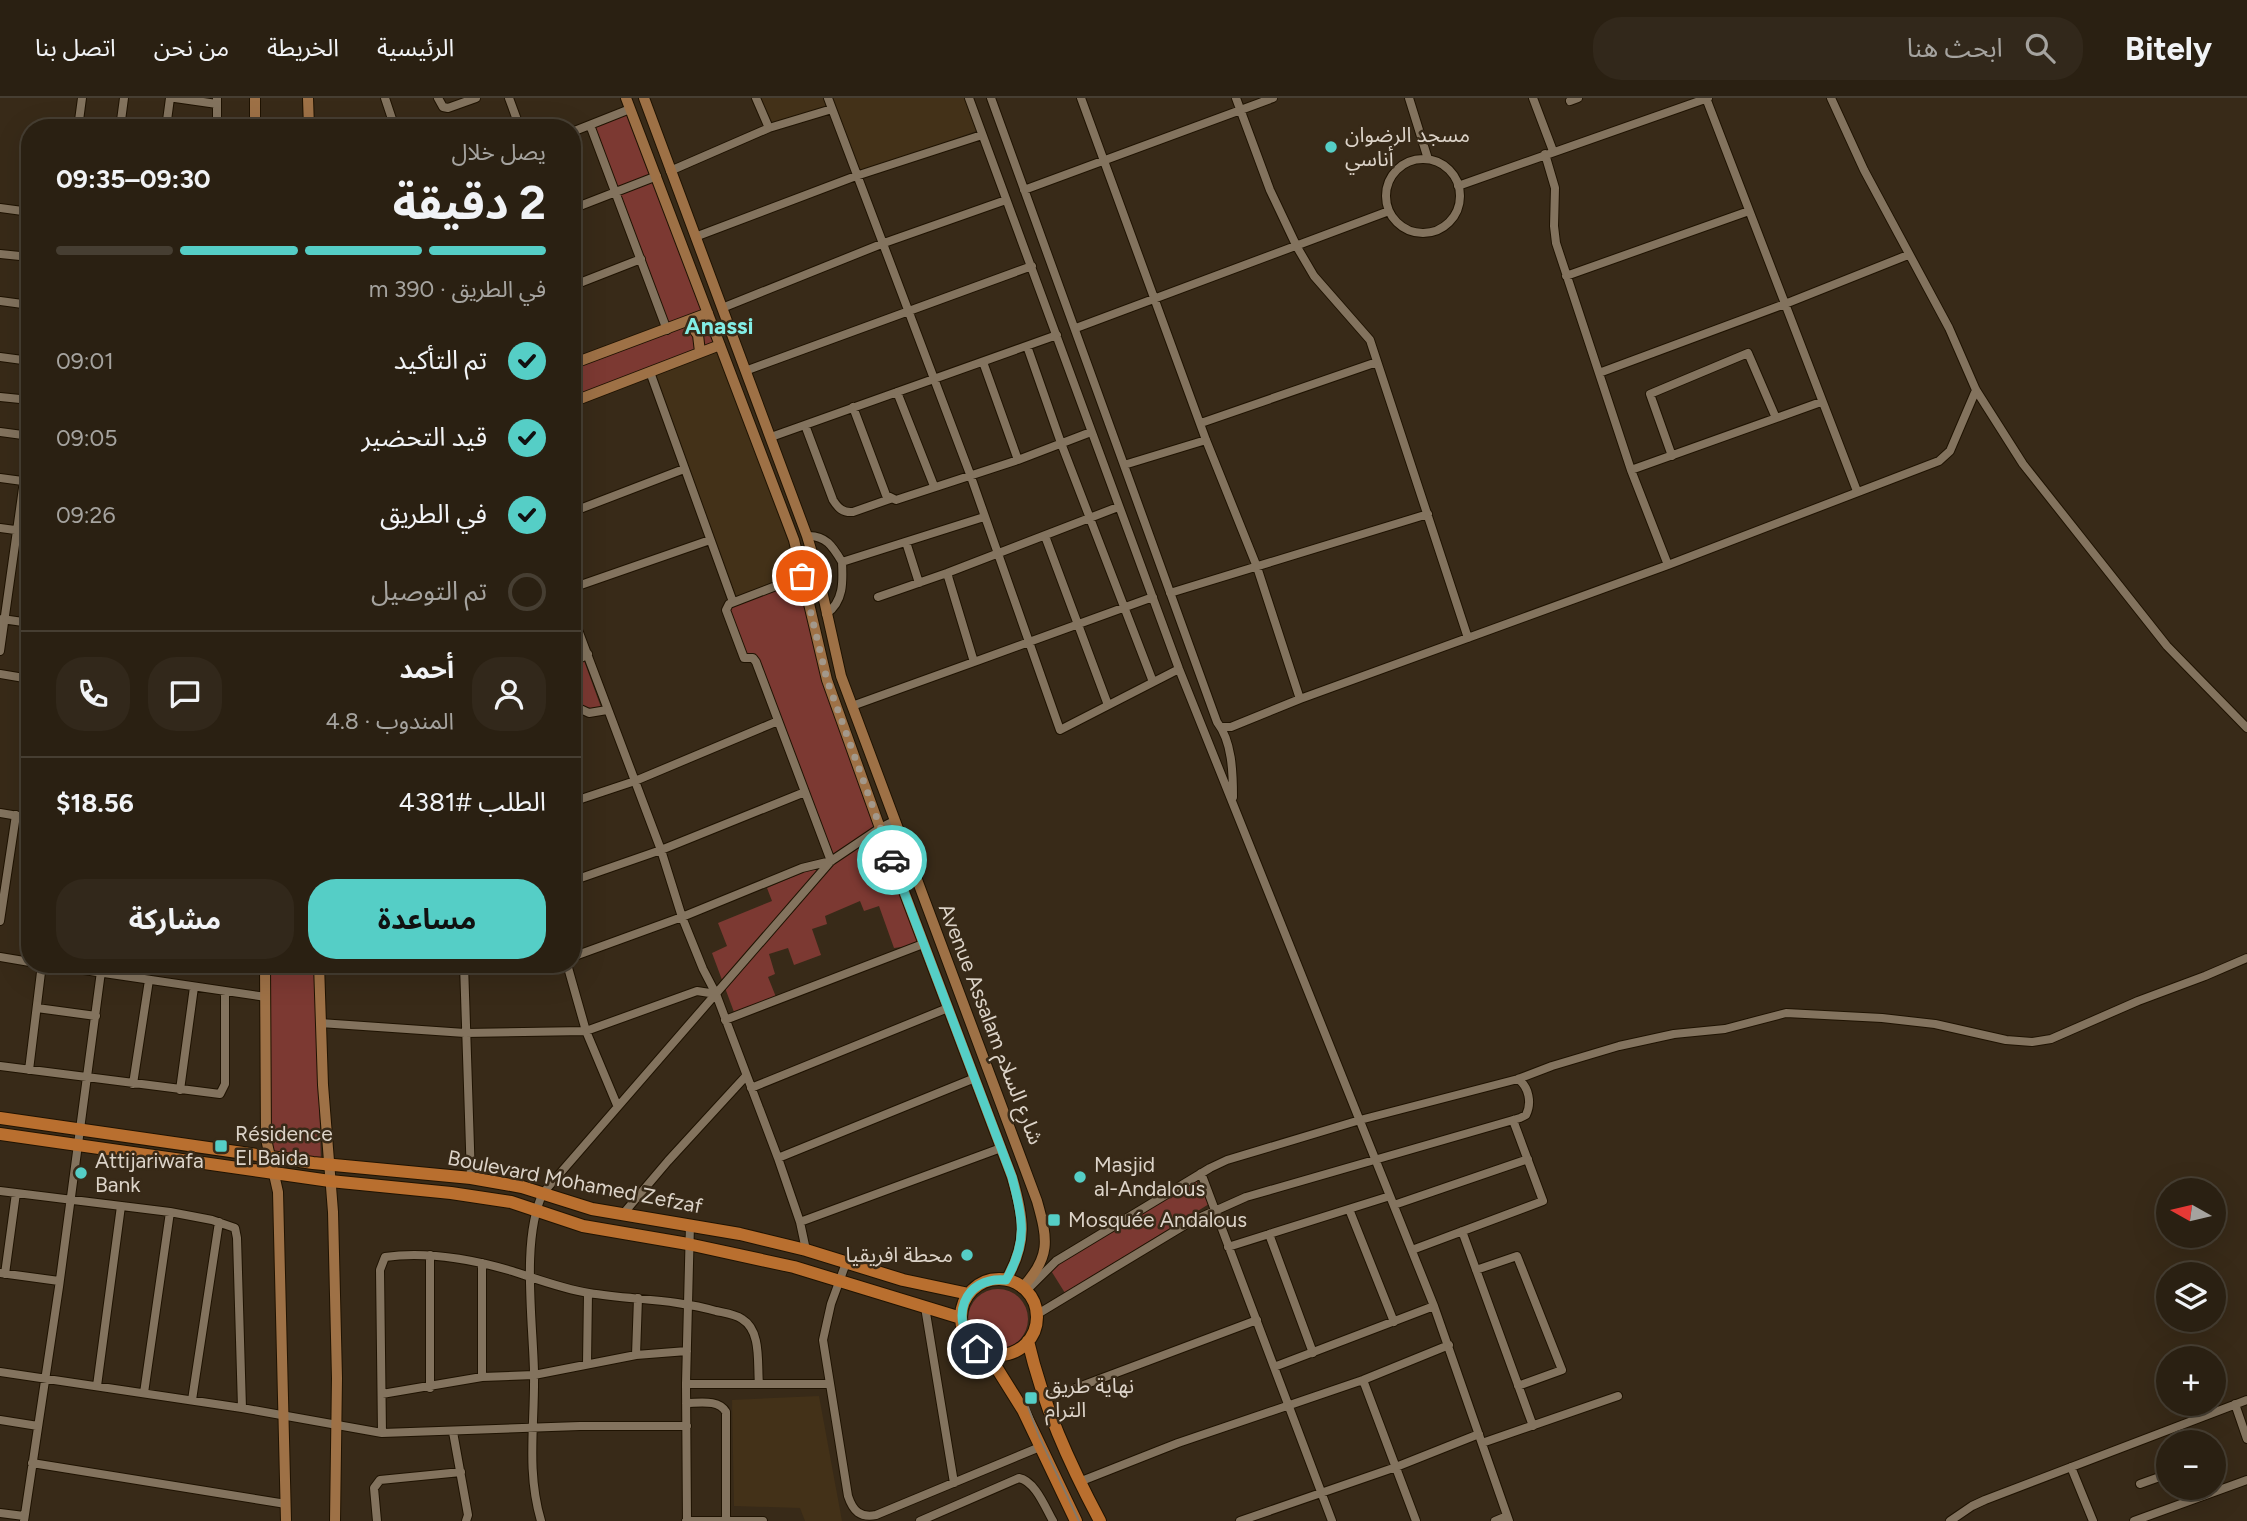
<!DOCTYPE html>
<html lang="ar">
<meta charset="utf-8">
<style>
:root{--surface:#2a2012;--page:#32281b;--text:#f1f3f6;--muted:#a5a39f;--line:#463e32;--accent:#55cec6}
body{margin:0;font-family:Figtree,"Noto Sans Arabic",sans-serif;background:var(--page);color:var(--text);direction:rtl;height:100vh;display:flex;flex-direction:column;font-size:26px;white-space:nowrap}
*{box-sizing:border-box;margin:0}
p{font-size:23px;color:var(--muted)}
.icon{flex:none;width:38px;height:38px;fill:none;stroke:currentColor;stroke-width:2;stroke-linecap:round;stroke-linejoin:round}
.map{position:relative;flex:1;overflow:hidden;direction:ltr}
.drawer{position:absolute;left:21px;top:21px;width:560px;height:854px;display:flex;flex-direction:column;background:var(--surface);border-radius:28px;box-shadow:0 7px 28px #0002,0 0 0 2px var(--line);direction:rtl}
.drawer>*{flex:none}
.needle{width:46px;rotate:278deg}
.fabs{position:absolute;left:2156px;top:1080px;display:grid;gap:14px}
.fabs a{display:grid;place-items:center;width:70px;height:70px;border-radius:50%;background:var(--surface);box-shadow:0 7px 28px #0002,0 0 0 2px var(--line);font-size:35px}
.pin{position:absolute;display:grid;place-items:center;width:60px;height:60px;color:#fff;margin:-30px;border:4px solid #fff;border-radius:50%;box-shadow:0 2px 7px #0007}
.courier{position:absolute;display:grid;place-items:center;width:70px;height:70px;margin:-35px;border:5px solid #55cec6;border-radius:50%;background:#fff;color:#222;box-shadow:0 2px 9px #0007}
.head em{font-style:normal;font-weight:700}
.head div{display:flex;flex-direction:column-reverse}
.head{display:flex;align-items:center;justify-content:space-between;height:119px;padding:0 35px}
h1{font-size:46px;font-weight:700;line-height:52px}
.bar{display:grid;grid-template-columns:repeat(4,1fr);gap:10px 7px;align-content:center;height:84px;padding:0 35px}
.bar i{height:9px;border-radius:5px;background:var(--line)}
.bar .active{background:var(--accent)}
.bar p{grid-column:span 4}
.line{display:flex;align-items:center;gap:18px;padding:0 35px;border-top:2px solid var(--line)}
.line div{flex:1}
.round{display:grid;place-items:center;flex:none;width:74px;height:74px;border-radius:28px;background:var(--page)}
ol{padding:0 35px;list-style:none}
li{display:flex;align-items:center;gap:21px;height:77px}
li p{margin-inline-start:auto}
li .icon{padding:7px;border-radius:50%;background:var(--accent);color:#111;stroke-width:4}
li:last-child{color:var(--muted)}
li i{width:38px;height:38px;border:4px solid var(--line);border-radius:50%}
.primary-button{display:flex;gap:14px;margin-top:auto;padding:14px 35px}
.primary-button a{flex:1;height:80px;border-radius:28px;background:var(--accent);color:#111;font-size:28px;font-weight:700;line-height:80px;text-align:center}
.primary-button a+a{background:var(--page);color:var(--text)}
header{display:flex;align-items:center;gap:42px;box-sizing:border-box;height:98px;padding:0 35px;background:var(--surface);border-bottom:2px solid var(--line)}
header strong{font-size:33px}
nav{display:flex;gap:38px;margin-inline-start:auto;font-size:24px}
.search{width:490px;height:63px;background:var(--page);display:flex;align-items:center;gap:18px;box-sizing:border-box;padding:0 24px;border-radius:28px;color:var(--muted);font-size:26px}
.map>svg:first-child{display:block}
.built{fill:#433118}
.green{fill:#7c3932}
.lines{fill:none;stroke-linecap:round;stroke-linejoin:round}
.street-casing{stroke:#1f1302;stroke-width:10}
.secondary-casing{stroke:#1f1302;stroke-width:12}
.primary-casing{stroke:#1f1302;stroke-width:14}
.street{stroke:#83735e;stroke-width:8}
.secondary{stroke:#9e7146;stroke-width:10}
.primary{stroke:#b96f2f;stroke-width:12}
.tram{stroke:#847869;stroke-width:2}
.done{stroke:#a3988a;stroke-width:7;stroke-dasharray:0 12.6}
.route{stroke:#55cec6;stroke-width:9}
.poi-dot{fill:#55cec6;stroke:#382a18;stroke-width:2.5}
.labels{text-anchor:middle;stroke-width:5;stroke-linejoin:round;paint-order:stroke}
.poi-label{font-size:21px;fill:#dcd3c8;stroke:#382a18;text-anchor:start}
.street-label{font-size:21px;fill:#dcd3c8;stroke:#382a18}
.neighbourhood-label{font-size:23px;font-weight:bold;fill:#82ede5;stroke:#382a18}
</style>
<header>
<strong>Bitely</strong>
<div class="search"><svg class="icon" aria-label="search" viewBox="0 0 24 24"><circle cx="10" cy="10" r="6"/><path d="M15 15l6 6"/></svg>ابحث هنا</div>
<nav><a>الرئيسية</a><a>الخريطة</a><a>من نحن</a><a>اتصل بنا</a></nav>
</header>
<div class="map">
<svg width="2247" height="1423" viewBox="0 0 2247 1423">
<rect width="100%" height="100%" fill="#382a18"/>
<!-- built -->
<path class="built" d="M753 0H967L979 32 857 75 832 10 767 35Z
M720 247 802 478 733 504 650 274Z
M819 1298 842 1423H805L800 1410 734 1408 732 1302Z"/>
<!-- green -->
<path class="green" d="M630 11 720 247 572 303V268L667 231 590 27Z
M802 478 818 546 923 846 894 850 879 808 864 813 860 803 825 818 827 826 812 831 821 857 794 867 788 850 769 856 775 876 768 879 776 899 718 921 734 914 712 855 727 848 718 825 772 803 767 790 830 763 753 560 745 561 725 507Z
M583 560 602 612C591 613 580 610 572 601V570Z
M261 866H315L321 1064 266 1056Z
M1195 1081 1209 1106 1065 1195 1050 1171Z
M968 1221a30 30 0 1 1 60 0a30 30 0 1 1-60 0Z"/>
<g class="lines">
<!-- street casing -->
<g class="street-casing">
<path id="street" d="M175 0 217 6
M217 0V30
M385 0 395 30
M438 0 443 9 448 10 476 0
M509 0 520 30
M756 0 769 30 832 11
M828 0 970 376 1060 632 1179 571
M969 0 1179 571 1434 1208 1509 1423
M991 0 1217 624C1232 643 1233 674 1233 699
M1081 0 1206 342 1257 469 1300 601
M1236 0 1270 92 1297 149 1314 178 1370 242 1468 540
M1409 0 1428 61
M1533 0 1553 53
M1706 0 1857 393
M1831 0 1864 72 1949 230 1976 292 2023 366 2167 548 2247 630
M1570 3 1578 0
M590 27 667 232
M78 30 82 0
M120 30 124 0
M166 30 170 0
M572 34 630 11
M1545 56 1555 90 1554 128 1556 145 1631 372 1668 467
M1386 98a37 37 0 1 1 74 0a37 37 0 1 1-74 0Z
M670 73 769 30
M1458 88 1708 0
M1024 92 1273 0
M0 110 30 114
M572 111 657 78
M695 139 856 78 982 37
M0 156 30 159
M1566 178 1749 113
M572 188 641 161
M0 203 30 207
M722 210 884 145 1006 102
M1076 230 1389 113
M1027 248 1061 345 1153 584
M0 259 30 263
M983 264 1018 362
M745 273 1032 168
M650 274 733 504
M1599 275 1785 206 1908 157
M897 294 934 388
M0 299 30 302
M853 309 886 397 896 402 1018 362 1091 334
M1201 325 1377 264
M805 327 833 402C838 410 843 415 853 414L890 401
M0 334 30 338
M771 339 1057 237
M1672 358 1650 296 1748 255 1776 320
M1124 367 1206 342
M1631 372 1821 304
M0 380 30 384
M572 414 684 371
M0 430 30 434
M807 438C826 437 833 449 842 464L984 419
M1045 438 1108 607
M906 444 919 485
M572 490 710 442
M1170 495 1428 416
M878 499 947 475 1118 409
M572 516 661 752 682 819 703 871 716 896 778 1060 800 1124 806 1152
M826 516C844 504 843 483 842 464
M2 521 30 525
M0 553 24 383 30 326
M974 564 1153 499
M572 565 588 556
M0 576 30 581
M572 607 589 615 607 612
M852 608 974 564 947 475
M1222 629H1231L1300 601 1668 467 1939 363 1950 353 1976 292
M572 704 635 683 778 623
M0 715 30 720
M572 783 661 752 805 694
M0 823 16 717
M0 859 30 864
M572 859 682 819 802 770 831 763 756 564 753 560H744L726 512 729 506 802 478
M43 866 266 899
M464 866 471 1080
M567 866 586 933 617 1007
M37 910 96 918
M725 922 923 846
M320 925 465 935 586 933 697 893 716 896
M0 968 220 996 225 986V895
M29 972 42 866
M133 986 149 882
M751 990 948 910
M180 992 194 889
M778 1060 975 980
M1201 1075 1332 1423
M0 1093 170 1114 212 1122 235 1130 237 1140 242 1310
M1394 1107 1528 1061
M1349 1111 1394 1224
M623 1116 668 1063 746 978
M800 1124 1001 1050
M1462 1133 1533 1328
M1269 1136 1313 1255
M1228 1149 1390 1098
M1412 1152 1543 1103 1513 1022
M430 1157V1290
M482 1165V1279
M846 1165 831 1206 823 1242 848 1398C853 1413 860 1420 876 1417L1040 1349
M1476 1172 1517 1158 1562 1272 1518 1288
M0 1175 59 1183
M5 1176 16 1095
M1027 1192 1056 1163 1210 1070 1227 1062 1360 1022 1518 981 1552 968 1619 948 1674 936 1725 931 1786 915 1882 920 1935 926 2006 942 2032 944 2051 941 2138 903 2205 878 2247 860
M925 1209 954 1385
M1036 1217 1190 1124 1246 1099 1520 1020 1526 1017C1532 1005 1529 989 1518 981
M636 1257 638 1200
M587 1266 588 1195
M1274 1269 1434 1208
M0 1274 242 1310 382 1335 580 1328H687
M1363 1282 1416 1423
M686 1286H829
M97 1288 121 1108
M144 1295 170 1114
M382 1296 482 1279 534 1277 636 1257 687 1253
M192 1302 219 1124
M1044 1302 1257 1222
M686 1305C699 1305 719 1301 726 1314V1421
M2235 1306 2247 1341
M0 1322 38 1328
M453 1334 468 1417 466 1423
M382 1335 380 1172 385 1159C428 1153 471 1161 512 1173 537 1181 563 1191 589 1195 632 1202 675 1201 716 1213 725 1215 735 1216 742 1221 762 1233 757 1266 759 1286
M1482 1345 1618 1298
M32 1365 286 1406
M2071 1369 2093 1423
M1079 1384 1178 1345 1363 1282 1449 1247
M2140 1386 2168 1376
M0 1415 24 1418
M24 1423 59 1189 102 866
M377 1423 374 1390 380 1382 461 1374
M541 1423C526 1372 535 1326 534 1274 533 1223 521 1140 543 1095L831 763 880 730 894 723
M686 1423H763
M687 1423 686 1286 690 1126
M920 1423 1019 1380C1035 1383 1045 1409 1053 1423
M1240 1423 1396 1369 1479 1336
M1495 1423 1507 1418
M1950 1423 1972 1408 1985 1402 2247 1302
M2134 1423 2247 1382"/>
</g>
<!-- secondary casing -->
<g class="secondary-casing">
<path id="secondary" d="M255 0V30
M308 0 309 30
M626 0 794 442 827 582 880 730 1012 1079C1024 1120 1028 1144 1006 1182
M644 0 807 438 818 475 841 578 1037 1103C1048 1142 1051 1159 1022 1190
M688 223 698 237 700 254
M572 266 708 215
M572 304 720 247
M265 866 266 1041 278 1094 286 1423
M319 866 323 987 333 1114 337 1280 335 1423"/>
</g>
<!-- primary casing -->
<g class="primary-casing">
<path id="primary" d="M0 1020 313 1065 471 1080 522 1089 592 1111 740 1136 806 1152 903 1182 969 1196
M0 1036 330 1083 451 1095 511 1104 583 1128 688 1146 794 1169 961 1220
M961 1219a38 38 0 1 1 76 0a38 38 0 1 1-76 0Z
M1028 1243C1043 1307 1069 1365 1100 1423
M988 1256 1023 1312 1076 1423"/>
</g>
<!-- street -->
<use href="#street" class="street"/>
<!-- secondary -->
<use href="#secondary" class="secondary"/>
<!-- primary -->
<use href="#primary" class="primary"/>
<!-- tram -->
<path class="tram" d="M1024 1298 1039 1338 1079 1423"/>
</g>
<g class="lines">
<!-- done -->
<path class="done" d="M802 478 827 582 892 762"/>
<!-- route -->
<path class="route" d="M892 762 1012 1079C1023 1120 1028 1144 1006 1182 963 1178 948 1222 977 1251"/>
</g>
<!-- markers -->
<g class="poi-dot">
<circle cx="1331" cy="49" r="7"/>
<rect x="214" y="1041" width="14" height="14" rx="3.5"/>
<circle cx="81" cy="1075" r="7"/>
<circle cx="1080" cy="1079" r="7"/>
<rect x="1047" y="1115" width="14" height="14" rx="3.5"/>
<circle cx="967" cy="1157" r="7"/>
<rect x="1024" y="1293" width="14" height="14" rx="3.5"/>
</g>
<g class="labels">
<!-- poi labels -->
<g class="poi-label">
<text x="1345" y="44">مسجد الرضوان<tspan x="1345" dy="24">أناسي</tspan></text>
<text x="235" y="1043">Résidence<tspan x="235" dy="24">El Baida</tspan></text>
<text x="95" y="1070">Attijariwafa<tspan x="95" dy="24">Bank</tspan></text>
<text x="1094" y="1074">Masjid<tspan x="1094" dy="24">al-Andalous</tspan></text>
<text x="1068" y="1129">Mosquée Andalous</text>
<text x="953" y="1164" text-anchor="end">محطة افريقيا</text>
<text x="1045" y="1295">نهاية طريق<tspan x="1045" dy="24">الترام</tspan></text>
</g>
<!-- street labels -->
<g class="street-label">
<text transform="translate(991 926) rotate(69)" y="7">Avenue Assalam شارع السلام</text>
<text transform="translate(575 1084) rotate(11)" y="7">Boulevard Mohamed Zefzaf</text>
</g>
<!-- neighbourhood labels -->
<g class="neighbourhood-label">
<text x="719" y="236">Anassi</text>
</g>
</g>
</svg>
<div class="fabs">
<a><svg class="needle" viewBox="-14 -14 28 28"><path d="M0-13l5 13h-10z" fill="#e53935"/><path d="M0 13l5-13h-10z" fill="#a5a39f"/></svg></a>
<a><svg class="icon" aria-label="layers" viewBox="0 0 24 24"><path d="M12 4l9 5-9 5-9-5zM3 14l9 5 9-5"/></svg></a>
<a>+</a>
<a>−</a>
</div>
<div class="pin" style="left:802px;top:478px;background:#ea580c"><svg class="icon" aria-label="bag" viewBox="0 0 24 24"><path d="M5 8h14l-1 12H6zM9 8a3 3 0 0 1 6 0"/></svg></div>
<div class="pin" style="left:977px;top:1251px;background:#1f2937"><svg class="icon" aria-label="home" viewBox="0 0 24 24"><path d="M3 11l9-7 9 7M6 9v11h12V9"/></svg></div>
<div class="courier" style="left:892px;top:762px"><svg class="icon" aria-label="car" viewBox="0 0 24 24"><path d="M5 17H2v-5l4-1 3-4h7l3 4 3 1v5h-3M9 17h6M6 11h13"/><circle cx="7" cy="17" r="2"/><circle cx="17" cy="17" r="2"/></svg></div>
<section class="drawer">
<div class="head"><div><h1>2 دقيقة</h1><p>يصل خلال</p></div><em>09:30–09:35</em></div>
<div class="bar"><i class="active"></i><i class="active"></i><i class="active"></i><i></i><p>في الطريق · 390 m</p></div>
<ol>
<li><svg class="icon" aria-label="check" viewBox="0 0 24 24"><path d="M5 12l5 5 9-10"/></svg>تم التأكيد<p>09:01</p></li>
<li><svg class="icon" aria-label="check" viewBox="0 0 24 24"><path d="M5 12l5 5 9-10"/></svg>قيد التحضير<p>09:05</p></li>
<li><svg class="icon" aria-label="check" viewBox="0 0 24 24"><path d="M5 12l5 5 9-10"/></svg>في الطريق<p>09:26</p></li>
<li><i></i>تم التوصيل</li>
</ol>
<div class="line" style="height:126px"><a class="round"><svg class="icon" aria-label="person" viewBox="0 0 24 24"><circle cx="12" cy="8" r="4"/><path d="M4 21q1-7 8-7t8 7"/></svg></a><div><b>أحمد</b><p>المندوب · 4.8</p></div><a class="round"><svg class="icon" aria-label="chat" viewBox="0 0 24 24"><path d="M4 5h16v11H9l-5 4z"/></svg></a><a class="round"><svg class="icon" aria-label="phone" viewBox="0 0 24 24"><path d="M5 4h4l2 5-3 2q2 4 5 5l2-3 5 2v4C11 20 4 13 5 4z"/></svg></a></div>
<div class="line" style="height:91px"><div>الطلب #4381</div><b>$18.56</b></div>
<div class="primary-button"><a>مساعدة</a><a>مشاركة</a></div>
</section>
</div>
